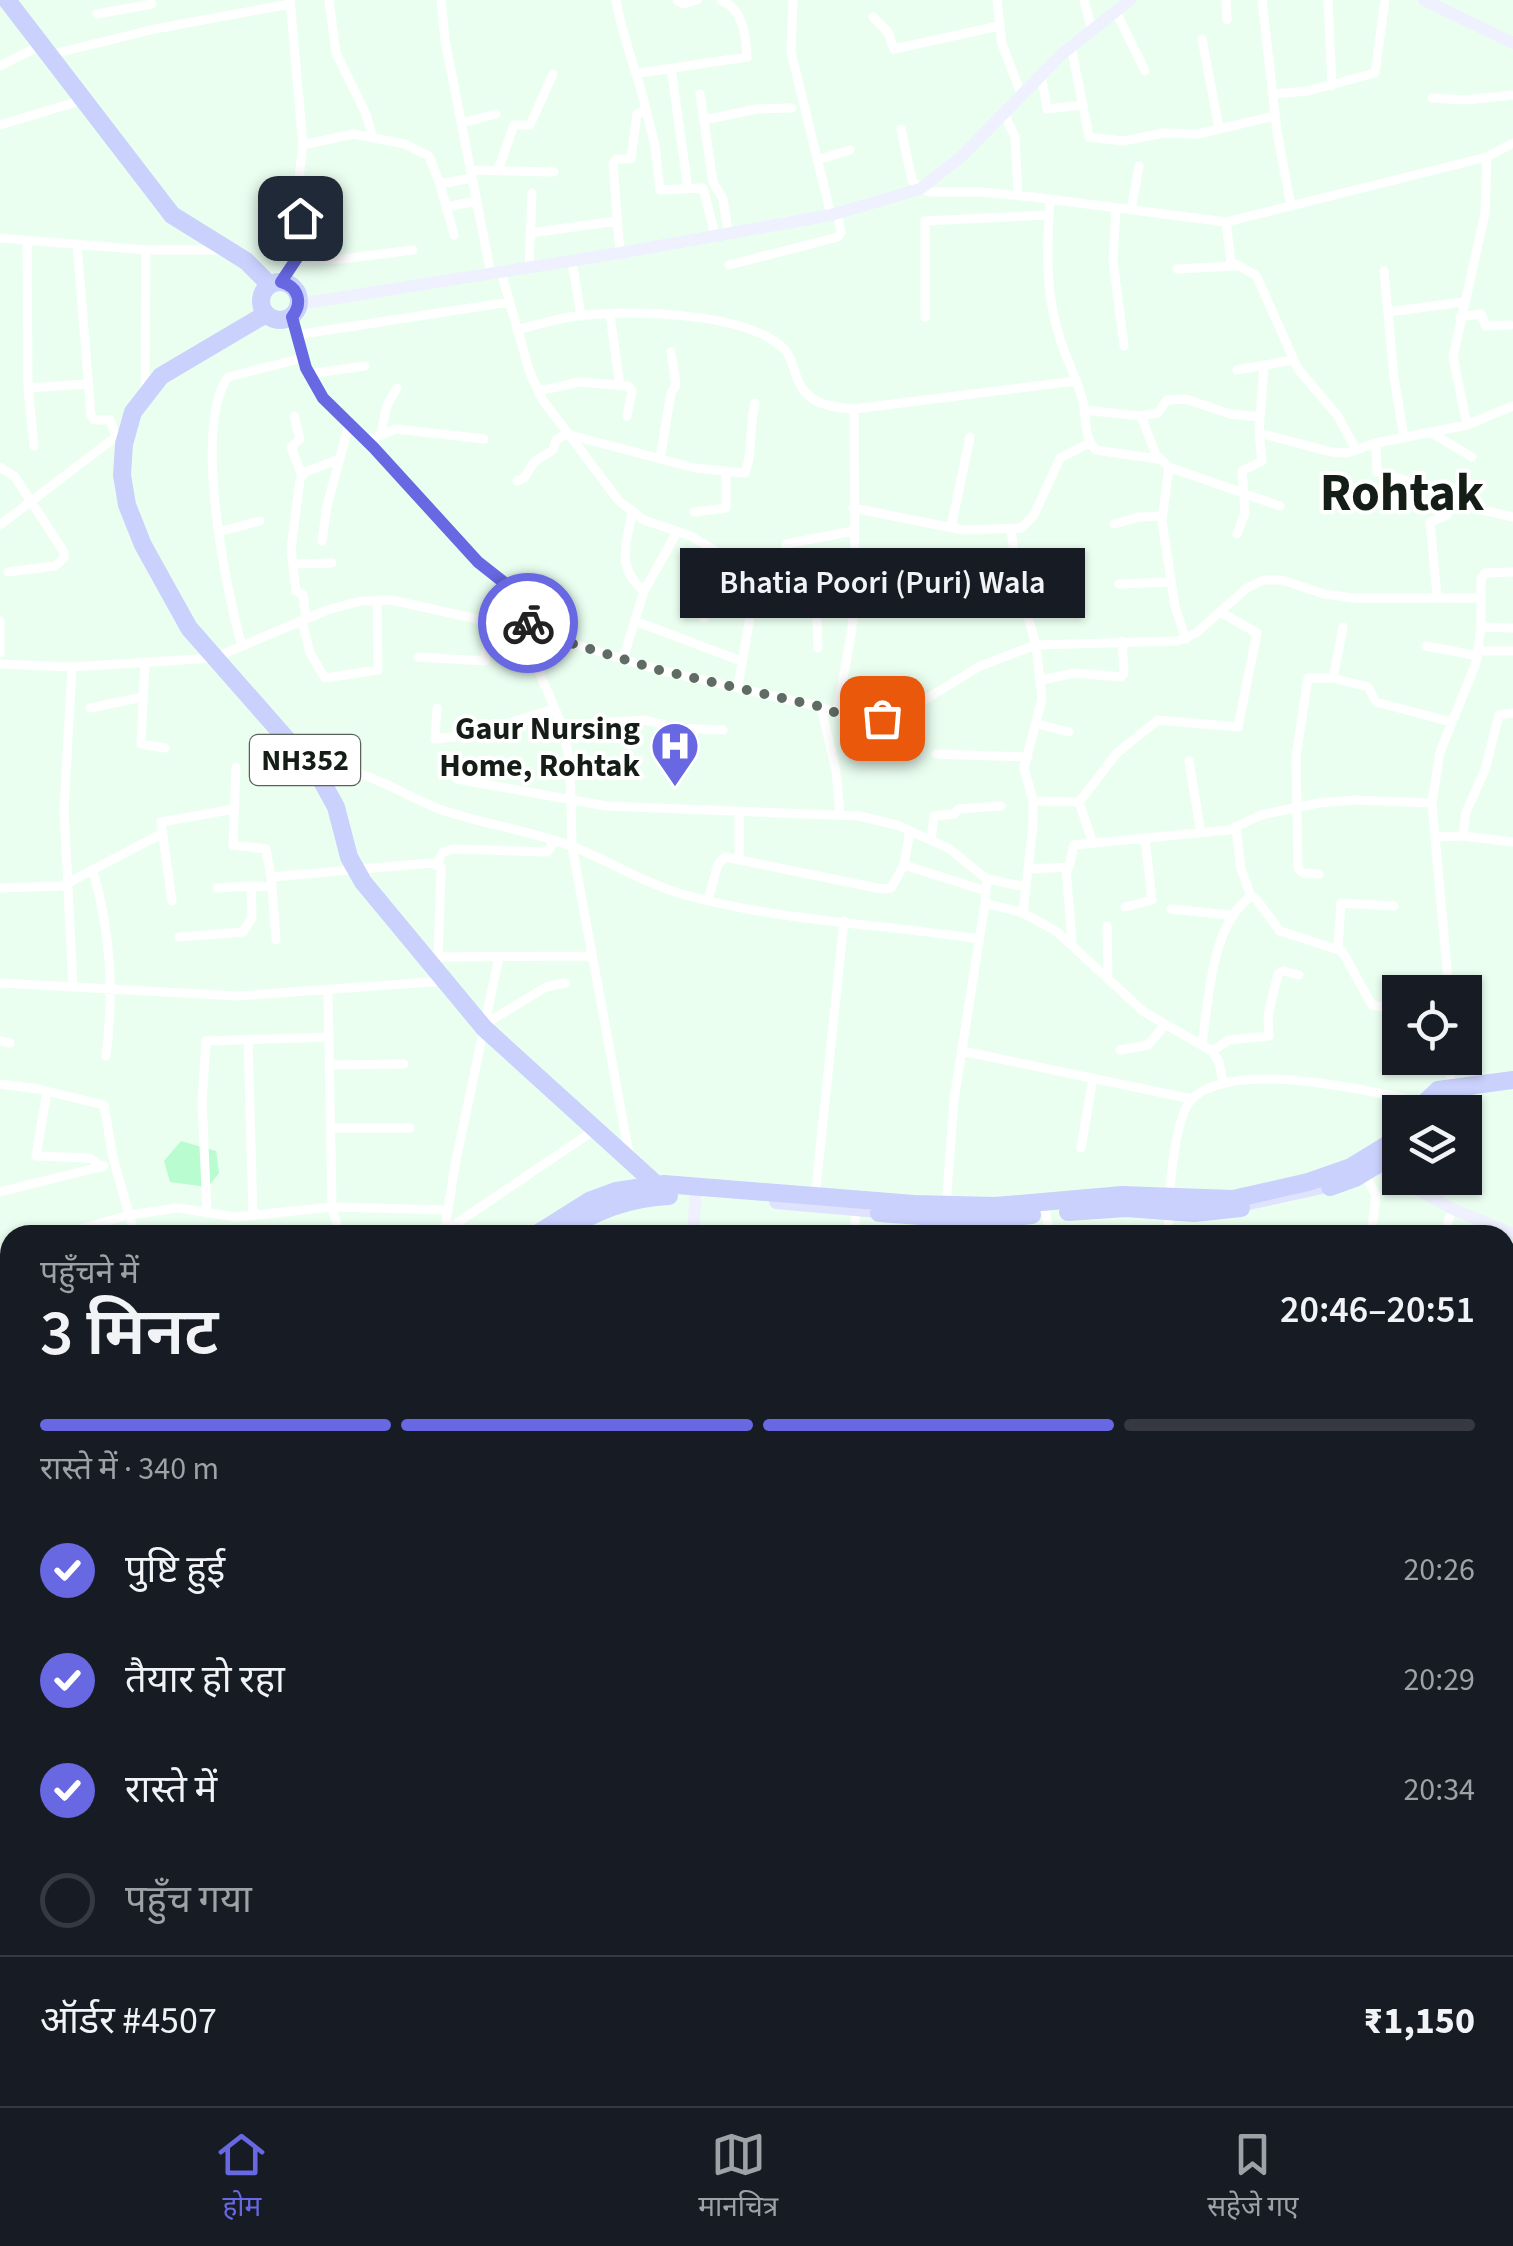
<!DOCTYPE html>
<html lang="hi">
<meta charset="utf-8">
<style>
:root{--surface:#171b24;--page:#20242c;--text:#f1f3f6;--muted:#9ea1a6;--line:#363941;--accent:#6768e2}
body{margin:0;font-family:"Source Sans 3","Noto Sans Devanagari",sans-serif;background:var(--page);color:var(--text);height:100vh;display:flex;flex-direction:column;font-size:38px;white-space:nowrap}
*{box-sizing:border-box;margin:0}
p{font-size:32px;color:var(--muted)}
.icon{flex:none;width:55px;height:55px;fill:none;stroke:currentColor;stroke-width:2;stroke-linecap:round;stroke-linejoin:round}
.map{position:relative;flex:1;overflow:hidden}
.details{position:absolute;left:0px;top:1225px;width:1515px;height:882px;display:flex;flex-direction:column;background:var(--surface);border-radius:30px 30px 0 0;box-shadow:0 2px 8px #0004}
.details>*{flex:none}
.fabs{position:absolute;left:1382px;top:975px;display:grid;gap:20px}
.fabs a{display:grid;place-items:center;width:100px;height:100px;border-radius:0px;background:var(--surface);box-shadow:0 2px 8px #0004;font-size:50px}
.pin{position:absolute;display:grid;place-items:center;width:85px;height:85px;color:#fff;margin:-42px;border-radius:20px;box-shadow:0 5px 15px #0006}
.courier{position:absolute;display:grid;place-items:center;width:100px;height:100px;margin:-50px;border:8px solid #6768e2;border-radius:50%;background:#fff;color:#222;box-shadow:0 2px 12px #0007}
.bubble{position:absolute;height:70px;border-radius:0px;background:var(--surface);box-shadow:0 2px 8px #0004;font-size:32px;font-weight:600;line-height:70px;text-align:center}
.summary em{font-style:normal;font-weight:600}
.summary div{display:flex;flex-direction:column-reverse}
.summary{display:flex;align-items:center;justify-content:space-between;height:170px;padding:0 40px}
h1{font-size:65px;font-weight:600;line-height:75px}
.bar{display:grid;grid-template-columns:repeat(4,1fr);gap:15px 10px;align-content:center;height:120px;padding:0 40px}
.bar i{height:12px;border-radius:8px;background:var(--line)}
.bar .on{background:var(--accent)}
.bar p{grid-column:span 4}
.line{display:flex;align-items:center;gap:25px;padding:0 40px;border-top:2px solid var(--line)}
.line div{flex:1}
ol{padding:0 40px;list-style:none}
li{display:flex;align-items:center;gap:30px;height:110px}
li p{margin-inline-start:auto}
li .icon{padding:10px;border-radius:50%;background:var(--accent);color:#fff;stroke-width:4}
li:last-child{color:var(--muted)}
li i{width:55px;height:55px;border:5px solid var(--line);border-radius:50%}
.menu{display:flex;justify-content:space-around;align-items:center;height:140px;border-top:2px solid var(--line);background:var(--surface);font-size:28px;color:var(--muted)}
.menu a{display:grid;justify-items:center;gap:5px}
.menu .on{color:var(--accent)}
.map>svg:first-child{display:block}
.green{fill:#b9fccf}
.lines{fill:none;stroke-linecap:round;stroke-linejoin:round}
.stream{stroke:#aeb6fb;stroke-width:2.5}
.street{stroke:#fff;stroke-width:9}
.secondary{stroke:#eff1fe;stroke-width:12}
.primary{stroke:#dfe3fe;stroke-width:14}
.highway{stroke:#cad1fd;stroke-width:18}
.rail-casing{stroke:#657168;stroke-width:6}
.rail{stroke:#fff;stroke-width:2.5;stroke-dasharray:8;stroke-linecap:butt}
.done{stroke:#606c63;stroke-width:10;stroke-dasharray:0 18}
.route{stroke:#6768e2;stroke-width:12}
.labels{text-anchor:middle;stroke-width:8;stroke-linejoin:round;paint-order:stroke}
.shield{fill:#fff;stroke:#5b615d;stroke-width:2.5}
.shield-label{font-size:30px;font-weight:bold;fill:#151d17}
.poi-label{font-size:32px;font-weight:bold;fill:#151d17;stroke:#fff;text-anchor:end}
.town-label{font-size:52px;font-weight:bold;fill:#151d17;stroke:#fff}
</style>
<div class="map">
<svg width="1513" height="2106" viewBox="0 0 1513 2106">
<rect width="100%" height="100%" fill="#ebfff1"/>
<!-- green -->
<path class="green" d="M181 1141 216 1151 219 1173 208 1187 170 1182 164 1161Z"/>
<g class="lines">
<!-- stream -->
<path class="stream" d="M168 2106 176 2098
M179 2106 188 2098"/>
<!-- street -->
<path class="street" d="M329 0 336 53 366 114 373 138
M441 0 445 40 491 274
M616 0C622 38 638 72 646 110L637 114 631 159H616L613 164 620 253
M677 0 683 4 697 0
M793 0 791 52 831 215
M997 0 1002 44 1022 96
M1084 0 1091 27
M1226 0 1227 20
M1262 0 1277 132 1291 206
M1328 0 1332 86
M1115 10 1145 71
M97 14 152 4
M873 17 888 32 894 49 999 26
M1202 39 1219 128
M1071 46 1089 137 1123 141 1164 133 1198 134 1275 116
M49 55 155 29 290 4
M0 66 41 45
M671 68 688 189
M639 73 747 57C746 35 743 9 721 0
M1041 75 1047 109 1083 105
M700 94 713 182 723 199 728 231
M1272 94 1308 91 1375 73 1385 0
M1432 98 1465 100 1513 95
M646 110 655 146 660 190 703 188 715 234
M1004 113 1015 137 1018 195
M704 120 757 109 792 108
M461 123 496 114
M0 125 83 100
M901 129 912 180 920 189 931 192H981L1033 197 1226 222 1487 157 1513 143
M303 145 353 134 405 144 429 156 440 184 472 178
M817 160 850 150
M470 170 554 172
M498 170 514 125H530L553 74
M440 184 454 235
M1050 200C1047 244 1045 289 1058 332 1064 355 1076 376 1082 398 1087 414 1083 439 1096 450L1158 459
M446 207 476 201
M1116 208 1113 261 1124 346
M1131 210 1139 166
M1226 222 1231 262 1256 275 1298 369 1338 416 1356 450
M530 233 617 221
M0 238 146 250H222
M27 241 28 388 34 446
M77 244 91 415 94 420H110L116 437
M298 260 342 259 413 250
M572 261 581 316
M729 265 838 237 841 232 837 213
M529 268 532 193
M1177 269 1235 266
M1384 271 1394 377 1404 438
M501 272 530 373 542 399 619 501 644 520 691 536 726 557 775 577 805 583
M281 282 298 260 302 242 297 194 303 145 290 0
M1388 312 1463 302
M610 315 620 386
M291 317 306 367 323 399 374 448 478 562 516 592 525 608 534 661 562 725 570 763 572 846 630 1159
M925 317V221L1049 215
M1460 317 1481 314 1486 326 1510 325
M517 330C535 325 552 320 570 317 622 309 739 311 781 346 790 353 791 362 795 372 804 403 825 407 854 409L1076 381
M296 335 510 302
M1237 370 1293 360
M309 374 365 366
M28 388 86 384
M539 391 579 382 628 386 632 391 627 416
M145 392 146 250
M1084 410 1141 416 1156 455 1169 467 1162 521 1175 607 1186 639
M294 416 300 439 291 447 302 475
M1141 416 1158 413 1167 400 1186 399 1230 414 1260 417
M1467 425 1453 357 1485 213 1487 157
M1430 432 1472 457
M381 433 387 405 397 388
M1259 433 1331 452 1347 453 1376 443 1467 425 1513 406
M366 441 396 429 484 439
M1376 443 1377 472 1429 487 1447 502 1513 517
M660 459 671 393 676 385 671 352
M0 467 15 477 64 552V558L55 566 8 572
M1169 467 1280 506
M517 481 524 478 535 461 553 450 556 440 566 434 695 468 745 473C753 454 749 425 755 403
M853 508 963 530 1021 528 1034 515 1060 458 1089 443
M694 512 726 508V473
M1114 524 1139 517 1162 516
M0 525 117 436
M951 527 970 437
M1011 530 1018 582 1036 645 1042 699 1024 768 1033 801V825L1023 913
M221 531 260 521
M1237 534 1245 513 1242 471 1262 461 1259 433 1264 366
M322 541 327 506 349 424
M293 564 332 563
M786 580V544L853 531
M1119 584 1172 582
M644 591 677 532
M1437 596 1430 522 1447 515V502
M1021 597 1072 595
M1481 598V579L1485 573 1513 572
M704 618 726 557
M306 619 303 594 296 591 291 549 300 479 305 472 339 459
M0 621V653
M302 621 310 653 325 678 378 670 377 600
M635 621 741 661
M242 646C225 586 193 427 228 377L303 358
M1426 646 1478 656
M818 648 816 590 854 592
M1479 651H1513
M418 657 485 661 488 622
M623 659 644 591C616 569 626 544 632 513
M145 662 141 744 165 748
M0 664 72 667 214 658 327 610 361 601 391 600 528 630 659 670 821 707 856 720 903 713 980 666 1036 645 1178 641 1196 633 1247 588 1263 580H1282L1324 594 1353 598H1481V627L1513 628
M72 667 64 810 73 987
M1333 678 1343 627
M1041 680 1075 673 1121 677 1124 673 1122 641
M738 686 751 611 767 597 761 572
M821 707 836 771 840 814
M90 708 143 697
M437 708 435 739 470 735 554 709
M837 713 852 629 855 582 854 409
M1037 724 1069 732
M562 725 645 720 678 728 723 730
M936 754 1028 757
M1189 761 1201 833
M236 767 233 845 266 849 271 877
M314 770C359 762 401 795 442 810 485 825 531 830 574 847 611 862 646 884 685 895 780 921 881 924 979 939
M457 779 606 806 859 816 897 825 948 848 987 879 985 903 1023 913 1056 931 1144 1012 1212 1051 1219 1062 1223 1084
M1033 801 1079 802 1117 753 1158 720 1238 727 1257 633 1220 612
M1079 802 1093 843
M1236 828 1241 869 1251 896 1256 899 1280 931 1342 951 1372 1005 1400 1010
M1463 836 1466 812 1485 770 1499 715 1513 713
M1435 837 1463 836 1513 842
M931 840 934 816 954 814 959 809 1001 806
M739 859V811
M437 864 443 852 453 849 547 852 555 841
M904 865 986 891
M1066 868 1072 942
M1029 869 1069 867 1074 845 1229 830 1261 815 1318 803 1354 800 1432 803
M93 871C111 934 114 992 106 1056
M1319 874 1303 873 1298 868 1296 757 1308 678H1333L1368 687 1376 702 1451 722
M987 879 1026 887
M272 887 276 940
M0 888 62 886 161 834
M217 888 251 886
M708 900 718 864 725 857 882 889 891 888 904 865 910 831
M172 901 161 822 234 809
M1125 907 1152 900 1145 839
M1171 909 1229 915
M1107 926 1108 979
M179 937 243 932 252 918 251 886 272 887 271 877 431 863 441 867V872L438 957
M1338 948 1341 903 1394 906
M434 957 592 956
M0 983 238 996 444 981
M328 990 332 1207 340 1235
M1449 992 1432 803 1440 752 1476 663 1481 627
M485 1024 546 987 565 983
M248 1039 253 1216
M0 1041 10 1043
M1202 1044C1209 998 1211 925 1251 896
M1120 1050 1148 1045 1165 1025
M962 1051 1192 1099
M1212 1051 1229 1040 1269 1036 1268 1015 1278 974 1283 971 1299 975
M1450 1058 1451 1086
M329 1065 404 1064
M0 1084 38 1089 104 1105 113 1158 135 1235
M47 1091 36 1156 90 1158 102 1167
M330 1128H410
M1081 1148 1093 1078
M1364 1173 1376 1195 1371 1235
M0 1192 104 1166
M815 1197 844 921
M946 1206 954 1100 985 903
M207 1211 202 1103 206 1041 329 1037
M1046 1213 1049 1235
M445 1231 596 1129
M60 1235 129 1215 178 1208 236 1217 332 1207 448 1210
M444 1235 455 1165 499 957
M855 1235V1211
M1169 1235C1167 1208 1173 1120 1191 1100 1233 1057 1371 1092 1423 1102
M1443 1235 1453 1209
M0 1252 10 1249
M0 1282 10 1284
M1505 1305H1513
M1505 1386 1513 1387
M1505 1423 1513 1424
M0 1452 10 1451
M1505 1508 1513 1509
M0 1569 10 1563
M1505 1591H1513
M1505 1626 1509 1625
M1505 1709 1513 1747
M0 1744 10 1747
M1505 1833H1513
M0 1892 10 1895
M1505 1917 1513 1918
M0 1965 10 1967
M1505 1996 1513 1998
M1505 2049 1513 2051
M32 2106 35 2098"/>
<!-- secondary -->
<path class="secondary" d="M1424 0 1513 43
M299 304 620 253 831 215 920 189 962 156 1062 54 1130 0
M1372 1164 1453 1209 1513 1234
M693 1235 696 1187
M0 1458 10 1457
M0 1470 10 1469
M645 2098 646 2106
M1468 2098 1504 2106
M406 2106 415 2098"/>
<!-- primary -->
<path class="primary" d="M1427 1112 1444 1099 1468 1093
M776 1202 889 1212
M1249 1203 1336 1184"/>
<!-- highway -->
<path class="highway" d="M7 0 172 215 246 261 270 285
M261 301a19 19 0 1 1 38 0a19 19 0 1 1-38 0Z
M266 314 161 376 133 412 124 444 122 475 127 505 143 545 189 628 319 776 336 807 349 857 363 882 484 1028 669 1196
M1415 1112 1438 1090 1513 1080
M1330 1187 1355 1178 1400 1151
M1068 1212 1126 1208 1194 1213 1241 1208
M879 1213C930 1217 980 1221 1032 1215
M562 1232C596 1211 628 1198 668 1196
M535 1235 589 1201 616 1191 664 1184 914 1204 995 1206 1122 1195 1233 1199 1308 1182 1351 1167 1395 1140 1400 1133
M0 1541 10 1535
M0 1555 10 1550"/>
<!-- rail casing -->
<g class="rail-casing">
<path id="rail" d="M0 1811 10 1813
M1049 2098 1084 2106
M1161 2098 1196 2106
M1220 2098 1254 2106"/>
</g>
<!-- rail -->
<use href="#rail" class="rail"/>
</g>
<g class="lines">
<!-- done -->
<path class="done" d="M528 623V630L659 670 822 707 846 717 869 720 882 718"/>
<!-- route -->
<path class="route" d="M300 218 301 252 281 282C299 287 303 303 292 317L306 368 323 398 374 448 478 562 516 592 525 608 528 623"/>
</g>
<!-- icons -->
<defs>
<g id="hospital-pin" transform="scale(2.5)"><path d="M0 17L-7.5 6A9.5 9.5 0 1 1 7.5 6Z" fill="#6768e2" stroke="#fff"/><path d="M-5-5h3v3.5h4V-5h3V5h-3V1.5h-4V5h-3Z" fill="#fff"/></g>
</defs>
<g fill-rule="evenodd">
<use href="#hospital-pin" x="675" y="746"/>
</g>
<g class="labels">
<!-- shield labels -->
<rect class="shield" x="250" y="735" width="110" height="50" rx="8"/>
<g class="shield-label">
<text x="305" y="770">NH352</text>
</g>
<!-- poi labels -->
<g class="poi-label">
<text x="640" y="739">Gaur Nursing<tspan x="640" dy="37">Home, Rohtak</tspan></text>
</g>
<!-- town labels -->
<g class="town-label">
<text x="1402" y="510">Rohtak</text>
</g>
</g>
</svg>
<div class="fabs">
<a><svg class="icon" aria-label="locate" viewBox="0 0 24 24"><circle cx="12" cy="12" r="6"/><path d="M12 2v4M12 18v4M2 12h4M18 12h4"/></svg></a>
<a><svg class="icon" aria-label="layers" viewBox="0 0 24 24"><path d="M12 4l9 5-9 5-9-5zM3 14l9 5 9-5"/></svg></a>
</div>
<div class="pin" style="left:882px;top:718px;background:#ea580c"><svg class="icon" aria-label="bag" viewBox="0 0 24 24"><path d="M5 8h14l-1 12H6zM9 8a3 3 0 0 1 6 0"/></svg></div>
<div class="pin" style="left:300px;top:218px;background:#1f2937"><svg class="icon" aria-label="home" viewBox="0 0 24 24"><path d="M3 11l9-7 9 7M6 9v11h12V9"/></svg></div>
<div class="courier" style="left:528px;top:623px"><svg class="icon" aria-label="bike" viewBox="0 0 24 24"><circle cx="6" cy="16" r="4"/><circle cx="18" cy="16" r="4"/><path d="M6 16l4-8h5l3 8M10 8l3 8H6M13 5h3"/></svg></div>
<div class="bubble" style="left:680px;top:548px;width:405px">Bhatia Poori (Puri) Wala</div>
<section class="details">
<div class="summary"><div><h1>3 मिनट</h1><p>पहुँचने में</p></div><em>20:46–20:51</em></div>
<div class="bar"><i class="on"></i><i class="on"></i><i class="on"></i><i></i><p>रास्ते में · 340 m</p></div>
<ol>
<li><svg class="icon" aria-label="check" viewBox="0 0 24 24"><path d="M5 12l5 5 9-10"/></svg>पुष्टि हुई<p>20:26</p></li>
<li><svg class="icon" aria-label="check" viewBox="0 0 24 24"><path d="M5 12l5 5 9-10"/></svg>तैयार हो रहा<p>20:29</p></li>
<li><svg class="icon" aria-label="check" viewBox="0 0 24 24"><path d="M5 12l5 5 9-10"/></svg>रास्ते में<p>20:34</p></li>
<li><i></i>पहुँच गया</li>
</ol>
<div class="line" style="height:130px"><div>ऑर्डर #4507</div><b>₹1,150</b></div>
</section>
</div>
<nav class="menu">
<a class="on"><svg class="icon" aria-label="home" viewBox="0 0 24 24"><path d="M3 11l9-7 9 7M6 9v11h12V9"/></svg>होम</a>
<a><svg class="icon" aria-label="map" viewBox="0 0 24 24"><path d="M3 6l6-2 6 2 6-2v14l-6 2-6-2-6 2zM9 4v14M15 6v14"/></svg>मानचित्र</a>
<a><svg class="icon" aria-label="saved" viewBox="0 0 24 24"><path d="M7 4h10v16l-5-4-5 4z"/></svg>सहेजे गए</a>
</nav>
